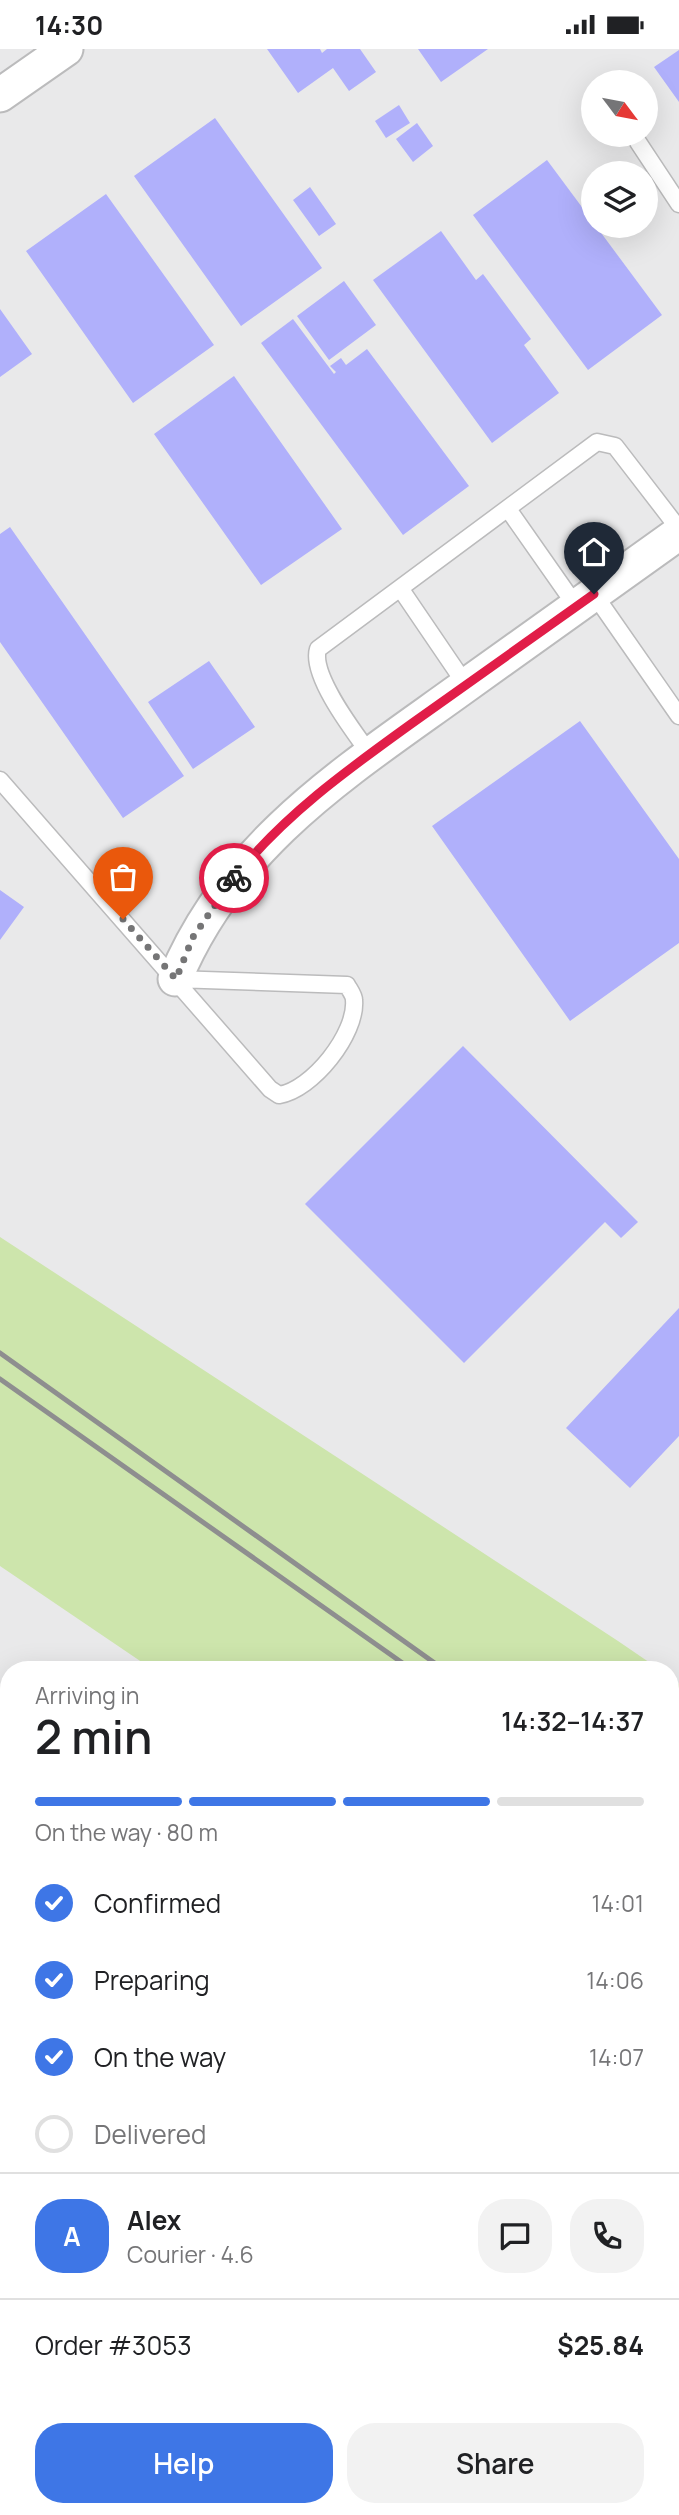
<!DOCTYPE html>
<meta charset="utf-8">
<style>
:root{--surface:#fff;--page:#f2f2f2;--text:#202124;--muted:#757577;--line:#e0e0e0;--accent:#3e76e6}
body{margin:0;font-family:Manrope,sans-serif;background:var(--page);color:var(--text);height:100vh;display:flex;flex-direction:column;font-size:26px;white-space:nowrap}
*{box-sizing:border-box;margin:0}
p{font-size:23px;color:var(--muted)}
.icon{flex:none;width:38px;height:38px;fill:none;stroke:currentColor;stroke-width:2;stroke-linecap:round;stroke-linejoin:round}
.map{position:relative;flex:1;overflow:hidden}
.panel{position:absolute;left:0px;top:1612px;width:679px;height:856px;display:flex;flex-direction:column;background:var(--surface);border-radius:28px 28px 0 0;box-shadow:0 7px 28px #0002}
.panel>*{flex:none}
.needle{width:46px;rotate:122deg}
.buttons{position:absolute;left:581px;top:21px;display:grid;gap:14px}
.buttons a{display:grid;place-items:center;width:77px;height:77px;border-radius:50%;background:var(--surface);box-shadow:0 7px 28px #0002;font-size:35px}
.pin{position:absolute;display:grid;place-items:center;width:60px;height:60px;color:#fff;margin:-72px -30px;border-radius:50% 50% 50% 0;rotate:-45deg;box-shadow:0 0 7px #0007}
.pin .icon{rotate:45deg}
.courier{position:absolute;display:grid;place-items:center;width:70px;height:70px;margin:-35px;border:5px solid #e11d48;border-radius:50%;background:#fff;color:#222;box-shadow:0 2px 9px #0007}
.head em{font-style:normal;font-weight:600}
.head div{display:flex;flex-direction:column-reverse}
.head{display:flex;align-items:center;justify-content:space-between;height:119px;padding:0 35px}
h1{font-size:46px;font-weight:600;line-height:52px}
.bar{display:grid;grid-template-columns:repeat(4,1fr);gap:10px 7px;align-content:center;height:84px;padding:0 35px}
.bar i{height:9px;border-radius:5px;background:var(--line)}
.bar .on{background:var(--accent)}
.bar p{grid-column:span 4}
.line{display:flex;align-items:center;gap:18px;padding:0 35px;border-top:2px solid var(--line)}
.line div{flex:1}
.round{display:grid;place-items:center;flex:none;width:74px;height:74px;border-radius:28px;background:var(--page)}
ol{padding:0 35px;list-style:none}
li{display:flex;align-items:center;gap:21px;height:77px}
li p{margin-inline-start:auto}
li .icon{padding:7px;border-radius:50%;background:var(--accent);color:#fff;stroke-width:4}
li:last-child{color:var(--muted)}
li i{width:38px;height:38px;border:4px solid var(--line);border-radius:50%}
.action{display:flex;gap:14px;margin-top:auto;padding:14px 35px}
.action a{flex:1;height:80px;border-radius:28px;background:var(--accent);color:#fff;font-size:28px;font-weight:600;line-height:80px;text-align:center}
.action a+a{background:var(--page);color:var(--text)}
.status{display:flex;justify-content:space-between;align-items:center;height:49px;padding:0 35px;background:var(--surface);direction:ltr}
.status svg{height:19px;fill:currentColor}
.map>svg:first-child{display:block}
.green{fill:#cde5ac}
.building{fill:#b0b0fb}
.lines{fill:none;stroke-linecap:round;stroke-linejoin:round}
.lane-casing{stroke:#bbbbbc;stroke-width:19}
.street-casing{stroke:#bbbbbc;stroke-width:37}
.secondary-casing{stroke:#bbbbbc;stroke-width:42}
.lane{stroke:#fff;stroke-width:16}
.street{stroke:#fff;stroke-width:33}
.secondary{stroke:#fff;stroke-width:38}
.rail{stroke:#8e8e8f;stroke-width:5}
.done{stroke:#757576;stroke-width:7;stroke-dasharray:0 12.6}
.route{stroke:#e11d48;stroke-width:9}
</style>
<div class="status"><b>14:30</b><svg viewBox="0 0 49 12"><path d="M0 12V9h3v3zM5 12V6h3v6zM10 12V3h3v9zM15 12V0h3v12zM26 1h20v11H26zM47 4h2v5h-2z"/></svg></div>
<div class="map">
<svg width="679" height="2466" viewBox="0 0 679 2466">
<rect width="100%" height="100%" fill="#e9e9ea"/>
<!-- green -->
<path class="green" d="M0 1188 618 1592 659 1620H152L0 1517Z
M670 1629 679 1635V1980L670 1974Z"/>
<!-- building -->
<path class="building" d="M267 0H320L322 4 327 0H360L376 23 349 42 333 19 298 44Z
M418 0H488L441 33Z
M679 1V53L654 18Z
M399 56 410 74 386 89 375 72Z
M215 69 322 219 241 277 134 127Z
M417 74 433 97 413 113 396 90Z
M547 111 662 266 588 321 473 166Z
M310 138 336 175 319 187 293 151Z
M106 145 214 296 133 354 26 202Z
M441 182 476 231 483 225 531 290 524 296 559 344 492 394 373 231Z
M344 232 376 276 329 311 297 267Z
M0 260 32 305 0 328Z
M293 270 334 325 336 323 330 317 341 309 346 316 367 300 469 437 403 486 261 294Z
M234 327 342 480 261 536 154 385Z
M10 478 184 727 123 769 0 593V485Z
M209 612 255 678 193 720 148 653Z
M580 672 679 810V894L570 972 432 777Z
M0 841 24 858 0 891Z
M463 997 638 1173 621 1189 605 1173 464 1314 305 1155Z
M679 1259V1387L630 1439 566 1379Z
M9 1802V2145L0 2136V1810Z
M298 2459H428L420 2466H305Z"/>
<g class="lines">
<!-- lane casing -->
<g class="lane-casing">
<path id="lane" d="M638 93 679 155
M508 460 576 557
M400 539 466 636
M594 545 679 667
M370 705C354 683 310 626 318 600L597 393 615 397 679 480
M0 731 270 1040 279 1046C312 1041 357 985 354 951 354 946 349 940 347 936L175 930
M0 2219 9 2229
M0 2307 9 2300
M216 2459 223 2466"/>
</g>
<!-- street casing -->
<g class="street-casing">
<path id="street" d="M0 46 66 0
M175 930C231 795 344 724 458 642 531 589 605 537 679 484"/>
</g>
<!-- secondary casing -->
<g class="secondary-casing">
<path id="secondary" d="M0 2407 9 2417
M46 2459 53 2466"/>
</g>
<!-- lane -->
<use href="#lane" class="lane"/>
<!-- street -->
<use href="#street" class="street"/>
<!-- secondary -->
<use href="#secondary" class="secondary"/>
<!-- rail -->
<path class="rail" d="M0 1304 443 1620
M0 1330 411 1620
M670 1782 679 1788
M670 1804 679 1810"/>
</g>
<g class="lines">
<!-- done -->
<path class="done" d="M123 870 176 930 193 888 234 829"/>
<!-- route -->
<path class="route" d="M234 829C283 767 347 721 411 675 472 632 533 589 594 545"/>
</g>
</svg>
<div class="buttons">
<a><svg class="needle" viewBox="-14 -14 28 28"><path d="M0-13l5 13h-10z" fill="#e53935"/><path d="M0 13l5-13h-10z" fill="#757577"/></svg></a>
<a><svg class="icon" aria-label="layers" viewBox="0 0 24 24"><path d="M12 4l9 5-9 5-9-5zM3 14l9 5 9-5"/></svg></a>
</div>
<div class="pin" style="left:123px;top:870px;background:#ea580c"><svg class="icon" aria-label="bag" viewBox="0 0 24 24"><path d="M5 8h14l-1 12H6zM9 8a3 3 0 0 1 6 0"/></svg></div>
<div class="pin" style="left:594px;top:545px;background:#1f2937"><svg class="icon" aria-label="home" viewBox="0 0 24 24"><path d="M3 11l9-7 9 7M6 9v11h12V9"/></svg></div>
<div class="courier" style="left:234px;top:829px"><svg class="icon" aria-label="bike" viewBox="0 0 24 24"><circle cx="6" cy="16" r="4"/><circle cx="18" cy="16" r="4"/><path d="M6 16l4-8h5l3 8M10 8l3 8H6M13 5h3"/></svg></div>
<section class="panel">
<div class="head"><div><h1>2 min</h1><p>Arriving in</p></div><em>14:32–14:37</em></div>
<div class="bar"><i class="on"></i><i class="on"></i><i class="on"></i><i></i><p>On the way · 80 m</p></div>
<ol>
<li><svg class="icon" aria-label="check" viewBox="0 0 24 24"><path d="M5 12l5 5 9-10"/></svg>Confirmed<p>14:01</p></li>
<li><svg class="icon" aria-label="check" viewBox="0 0 24 24"><path d="M5 12l5 5 9-10"/></svg>Preparing<p>14:06</p></li>
<li><svg class="icon" aria-label="check" viewBox="0 0 24 24"><path d="M5 12l5 5 9-10"/></svg>On the way<p>14:07</p></li>
<li><i></i>Delivered</li>
</ol>
<div class="line" style="height:126px"><b class="round" style="background:var(--accent);color:#fff">A</b><div><b>Alex</b><p>Courier · 4.6</p></div><a class="round"><svg class="icon" aria-label="chat" viewBox="0 0 24 24"><path d="M4 5h16v11H9l-5 4z"/></svg></a><a class="round"><svg class="icon" aria-label="phone" viewBox="0 0 24 24"><path d="M5 4h4l2 5-3 2q2 4 5 5l2-3 5 2v4C11 20 4 13 5 4z"/></svg></a></div>
<div class="line" style="height:91px"><div>Order #3053</div><b>$25.84</b></div>
<div class="action"><a>Help</a><a>Share</a></div>
</section>
</div>
